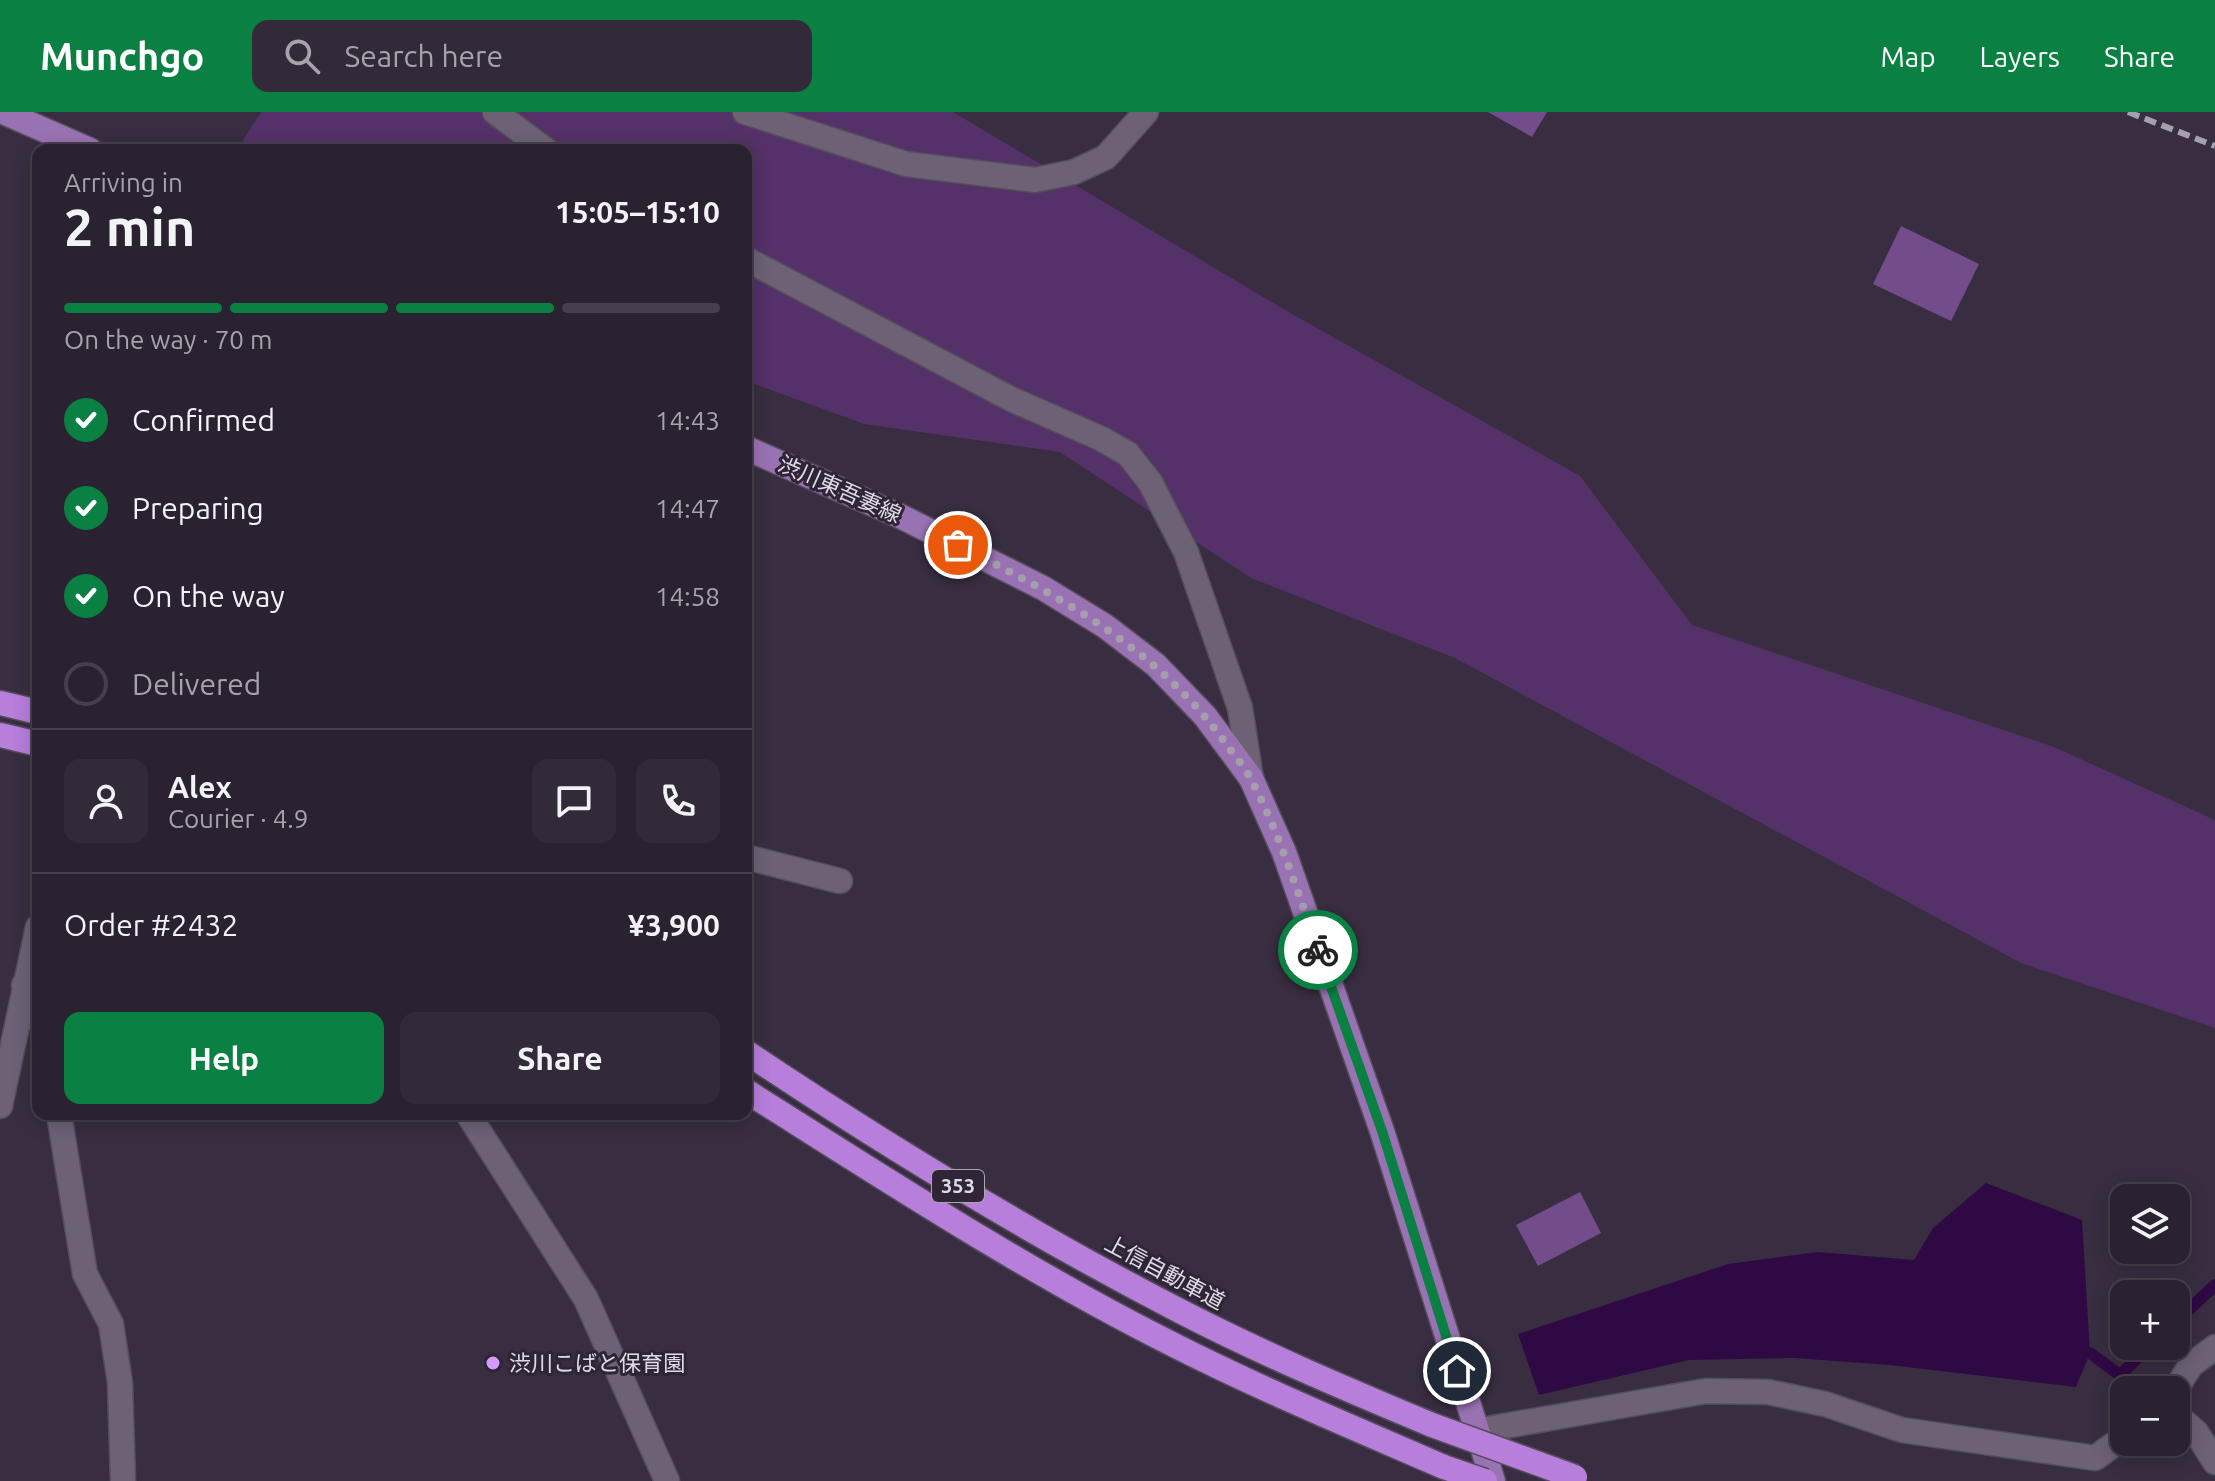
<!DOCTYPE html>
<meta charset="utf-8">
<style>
:root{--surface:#2b2231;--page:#332a39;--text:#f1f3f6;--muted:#a6a4ab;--line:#473f4d;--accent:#0b8043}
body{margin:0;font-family:Ubuntu,"Noto Sans JP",sans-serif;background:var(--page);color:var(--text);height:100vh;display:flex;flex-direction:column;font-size:30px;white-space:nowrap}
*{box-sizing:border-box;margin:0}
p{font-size:26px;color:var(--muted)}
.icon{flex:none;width:44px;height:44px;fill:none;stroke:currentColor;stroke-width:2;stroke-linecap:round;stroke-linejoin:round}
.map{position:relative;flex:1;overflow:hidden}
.details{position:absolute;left:32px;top:32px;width:720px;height:976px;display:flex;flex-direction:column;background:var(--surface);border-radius:16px;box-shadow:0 4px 20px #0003,0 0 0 2px var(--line)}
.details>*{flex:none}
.tools{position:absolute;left:2110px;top:1072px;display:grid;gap:16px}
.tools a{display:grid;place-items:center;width:80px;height:80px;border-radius:16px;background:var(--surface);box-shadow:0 4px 20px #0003,0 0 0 2px var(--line);font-size:40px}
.pin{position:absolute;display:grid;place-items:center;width:68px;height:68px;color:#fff;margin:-34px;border:4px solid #fff;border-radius:50%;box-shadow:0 2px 8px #0007}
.courier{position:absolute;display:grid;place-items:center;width:80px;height:80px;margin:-40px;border:6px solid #0b8043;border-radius:50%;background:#fff;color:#222;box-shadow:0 2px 10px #0007}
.head em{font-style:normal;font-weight:700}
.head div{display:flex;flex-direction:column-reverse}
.head{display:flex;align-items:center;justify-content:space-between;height:136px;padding:0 32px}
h1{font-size:52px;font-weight:700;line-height:60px}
.bar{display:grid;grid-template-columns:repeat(4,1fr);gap:12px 8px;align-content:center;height:96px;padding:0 32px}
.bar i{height:10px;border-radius:6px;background:var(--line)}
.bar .active{background:var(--accent)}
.bar p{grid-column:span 4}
.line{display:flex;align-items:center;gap:20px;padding:0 32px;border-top:2px solid var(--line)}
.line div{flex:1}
.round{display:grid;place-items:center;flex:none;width:84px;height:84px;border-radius:16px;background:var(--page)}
ol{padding:0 32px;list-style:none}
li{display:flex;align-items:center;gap:24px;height:88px}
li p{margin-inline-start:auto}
li .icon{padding:8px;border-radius:50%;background:var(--accent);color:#fff;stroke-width:4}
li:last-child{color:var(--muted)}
li i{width:44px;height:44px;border:4px solid var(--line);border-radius:50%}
.primary-button{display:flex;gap:16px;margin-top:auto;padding:16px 32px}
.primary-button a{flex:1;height:92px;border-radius:16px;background:var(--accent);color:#fff;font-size:32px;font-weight:700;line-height:92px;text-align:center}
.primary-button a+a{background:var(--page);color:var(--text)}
header{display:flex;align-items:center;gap:48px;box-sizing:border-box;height:112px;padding:0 40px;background:var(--accent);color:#fff}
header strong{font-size:38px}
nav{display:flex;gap:44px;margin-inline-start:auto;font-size:28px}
.search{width:560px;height:72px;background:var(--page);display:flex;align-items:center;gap:20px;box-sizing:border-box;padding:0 28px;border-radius:16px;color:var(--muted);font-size:30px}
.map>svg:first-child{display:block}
.green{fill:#543168}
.water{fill:#2f0943}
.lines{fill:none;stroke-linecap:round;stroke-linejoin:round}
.stream{stroke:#2f0943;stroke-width:12}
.building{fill:#734d8b}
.minor-casing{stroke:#564d5c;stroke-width:27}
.major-casing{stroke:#564d5c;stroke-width:27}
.highway-casing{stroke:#564d5c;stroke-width:27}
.minor{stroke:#6d6176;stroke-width:24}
.major{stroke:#9972b3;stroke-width:24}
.highway{stroke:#b77edc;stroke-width:24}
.rail{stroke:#a89fae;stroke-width:6;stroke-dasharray:12 6;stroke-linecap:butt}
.highway-bridge-casing{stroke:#564d5c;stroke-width:27;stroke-linecap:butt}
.highway-bridge{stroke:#b77edc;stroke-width:24}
.done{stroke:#a69eac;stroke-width:8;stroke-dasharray:0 14.4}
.route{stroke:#0b8043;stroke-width:10}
.poi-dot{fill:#d59bfa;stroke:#2f2536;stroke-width:3}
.labels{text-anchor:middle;stroke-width:6;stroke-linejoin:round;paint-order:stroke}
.shield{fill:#2f2536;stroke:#aca4b1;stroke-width:2}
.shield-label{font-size:20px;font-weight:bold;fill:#e1dae6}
.street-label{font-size:22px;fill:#e1dae6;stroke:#2f2536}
.poi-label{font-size:22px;fill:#e1dae6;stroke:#2f2536;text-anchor:start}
</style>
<header>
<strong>Munchgo</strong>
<div class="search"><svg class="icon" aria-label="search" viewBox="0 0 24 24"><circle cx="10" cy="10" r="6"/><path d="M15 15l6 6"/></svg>Search here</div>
<nav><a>Map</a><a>Layers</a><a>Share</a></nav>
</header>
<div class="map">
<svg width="2215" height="1369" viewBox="0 0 2215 1369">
<rect width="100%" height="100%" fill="#392e41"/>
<!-- green -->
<path class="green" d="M261 0H953L1285 198 1580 364 1692 513 2054 635 2215 708V916L2021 851 1455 546 1251 466 1060 340 864 312 746 269V38H237Z"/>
<!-- water -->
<path class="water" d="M1986 1071 2082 1108 2090 1241 2076 1275 1890 1253 1794 1246 1689 1248 1539 1283 1518 1222 1728 1152 1818 1140 1914 1148 1933 1116Z"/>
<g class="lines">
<!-- stream -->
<path class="stream" d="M2176 1210 2215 1173
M2090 1241 2120 1263 2150 1234"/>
</g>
<!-- building -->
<path class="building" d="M1488 0H1547L1532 25Z
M1901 114 1979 152 1951 209 1873 172Z
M1580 1080 1601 1121 1538 1154 1516 1113Z"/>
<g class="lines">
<!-- minor casing -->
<g class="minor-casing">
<path id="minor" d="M495 0 546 38
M745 0 906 52 1035 68 1074 60 1106 45 1146 0
M746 147 1011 287 1102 327 1128 342 1150 370 1186 440 1240 596 1251 666
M746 745 840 769
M24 873 38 908
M0 994 38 815
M59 1002 85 1162 111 1212 120 1271 123 1369
M468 1002 586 1187 667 1369
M2175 1278 2191 1253 2215 1235
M2176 1303 2196 1320 2215 1350
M1476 1319 1706 1279 1768 1280 1825 1292 1902 1318 2095 1346 2124 1325"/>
</g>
<!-- major casing -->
<g class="major-casing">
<path id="major" d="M3 0 90 38
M746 336 902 405 1043 476 1105 514 1156 553 1205 604 1251 666 1284 740 1382 1019 1493 1369"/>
</g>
<!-- highway casing -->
<g class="highway-casing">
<path id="highway" d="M0 591 38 600
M0 623 38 632
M746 940C885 1033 1029 1121 1178 1198 1261 1241 1346 1277 1432 1313
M746 979C884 1066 1023 1157 1168 1230 1258 1276 1352 1315 1444 1355"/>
</g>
<!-- minor -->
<use href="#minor" class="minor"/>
<!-- major -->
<use href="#major" class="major"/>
<!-- highway -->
<use href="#highway" class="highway"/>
<!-- rail -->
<path class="rail" d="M2128 0 2215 34"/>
<!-- highway-bridge casing -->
<g class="highway-bridge-casing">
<path id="highway-bridge" d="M1432 1313 1575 1365
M1444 1355 1485 1369"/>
</g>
<!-- highway-bridge -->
<use href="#highway-bridge" class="highway-bridge"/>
</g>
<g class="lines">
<!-- done -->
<path class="done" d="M958 433C1059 484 1156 536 1224 629 1233 642 1245 655 1252 669 1280 723 1298 781 1318 838"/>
<!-- route -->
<path class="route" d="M1318 838 1382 1019 1457 1259"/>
</g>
<!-- markers -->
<circle class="poi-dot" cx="493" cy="1251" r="8"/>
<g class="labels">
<!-- shield labels -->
<rect class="shield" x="932" y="1058" width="52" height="32" rx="6"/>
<g class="shield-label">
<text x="958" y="1081">353</text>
</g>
<!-- street labels -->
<g class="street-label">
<text transform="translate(840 377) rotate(24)" y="8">渋川東吾妻線</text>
<text transform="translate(1165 1160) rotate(28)" y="8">上信自動車道</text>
</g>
<!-- poi labels -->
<g class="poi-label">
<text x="509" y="1259">渋川こばと保育園</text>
</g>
</g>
</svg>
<div class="tools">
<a><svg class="icon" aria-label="layers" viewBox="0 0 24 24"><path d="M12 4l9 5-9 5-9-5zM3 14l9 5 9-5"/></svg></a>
<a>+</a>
<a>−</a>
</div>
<div class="pin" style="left:958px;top:433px;background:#ea580c"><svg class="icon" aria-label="bag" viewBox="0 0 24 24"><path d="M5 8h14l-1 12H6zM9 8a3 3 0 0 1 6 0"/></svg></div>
<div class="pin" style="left:1457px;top:1259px;background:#1f2937"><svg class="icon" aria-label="home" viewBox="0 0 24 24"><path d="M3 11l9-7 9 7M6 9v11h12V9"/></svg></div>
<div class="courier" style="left:1318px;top:838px"><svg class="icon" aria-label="bike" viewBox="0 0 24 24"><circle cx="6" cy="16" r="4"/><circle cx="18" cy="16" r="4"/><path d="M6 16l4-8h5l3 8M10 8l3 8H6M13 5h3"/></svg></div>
<section class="details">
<div class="head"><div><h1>2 min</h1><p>Arriving in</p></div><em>15:05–15:10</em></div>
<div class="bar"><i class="active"></i><i class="active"></i><i class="active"></i><i></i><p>On the way · 70 m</p></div>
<ol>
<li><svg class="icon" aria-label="check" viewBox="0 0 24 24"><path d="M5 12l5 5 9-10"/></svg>Confirmed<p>14:43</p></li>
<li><svg class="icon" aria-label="check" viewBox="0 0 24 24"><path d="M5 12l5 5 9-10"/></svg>Preparing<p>14:47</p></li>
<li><svg class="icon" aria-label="check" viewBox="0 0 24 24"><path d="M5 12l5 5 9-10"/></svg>On the way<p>14:58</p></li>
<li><i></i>Delivered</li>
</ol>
<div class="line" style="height:144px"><a class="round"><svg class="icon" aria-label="person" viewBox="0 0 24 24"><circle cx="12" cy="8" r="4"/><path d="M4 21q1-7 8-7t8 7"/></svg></a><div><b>Alex</b><p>Courier · 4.9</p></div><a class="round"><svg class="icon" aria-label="chat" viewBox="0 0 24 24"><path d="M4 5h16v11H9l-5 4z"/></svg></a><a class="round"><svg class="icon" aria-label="phone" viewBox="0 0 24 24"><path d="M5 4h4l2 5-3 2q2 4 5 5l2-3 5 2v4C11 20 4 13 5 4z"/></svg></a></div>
<div class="line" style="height:104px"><div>Order #2432</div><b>¥3,900</b></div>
<div class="primary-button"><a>Help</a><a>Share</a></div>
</section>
</div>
